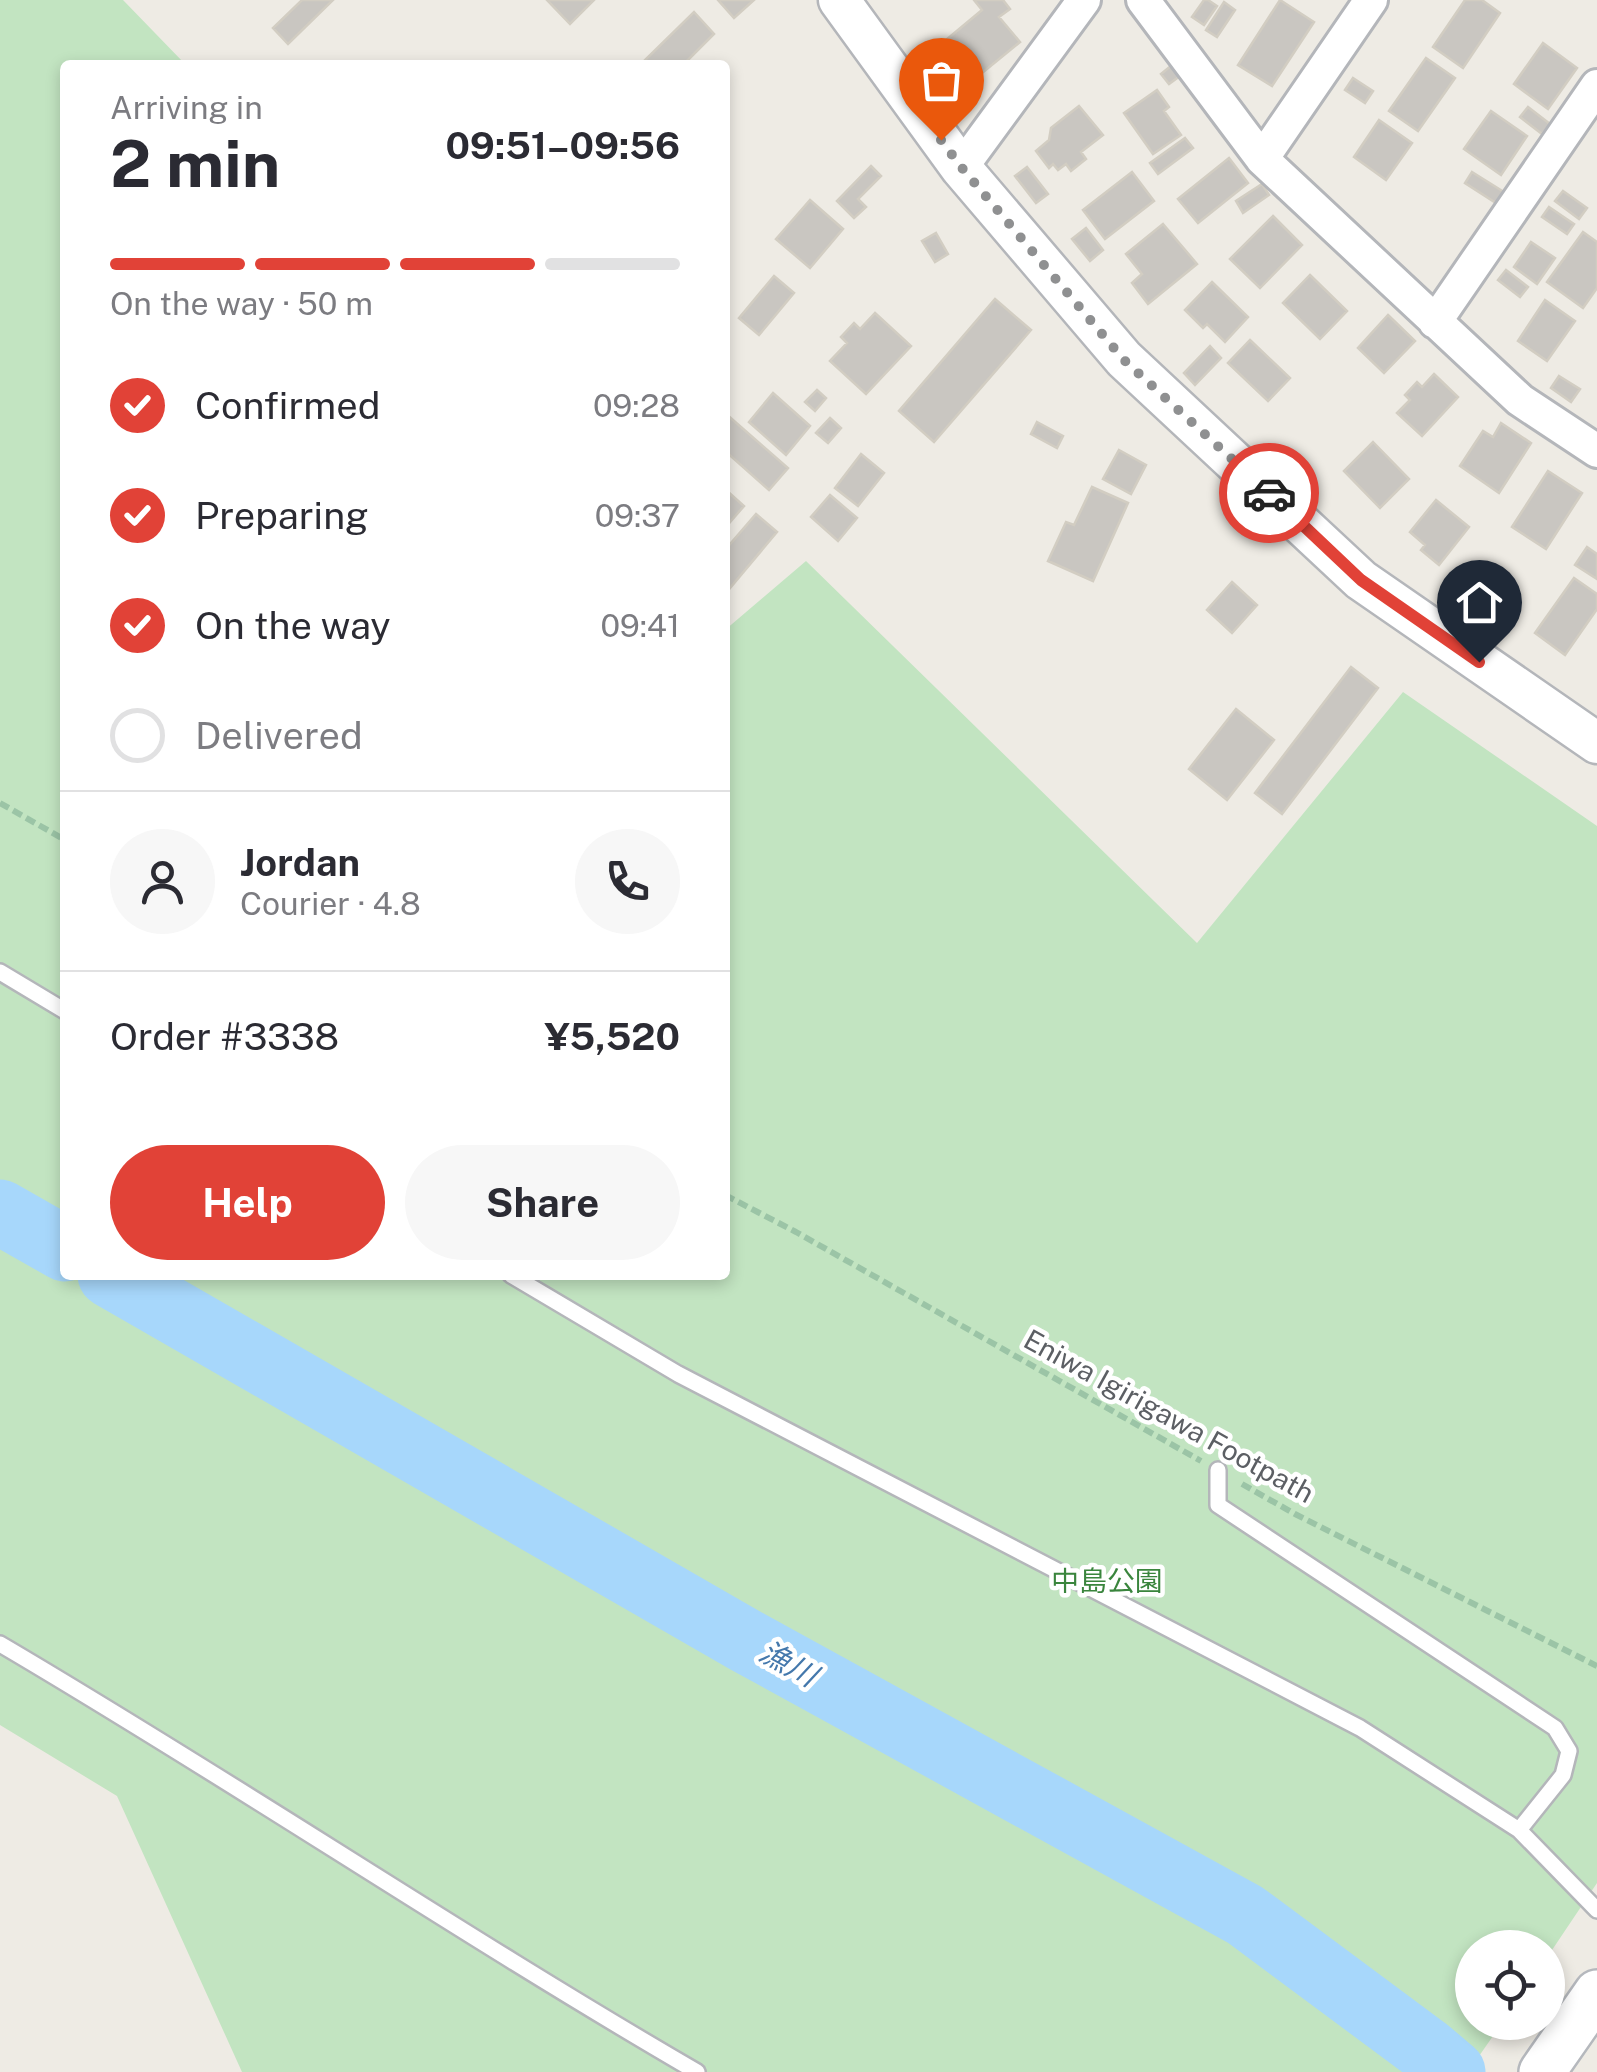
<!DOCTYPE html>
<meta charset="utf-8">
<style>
:root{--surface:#fff;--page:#f7f7f7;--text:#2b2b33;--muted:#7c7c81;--line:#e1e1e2;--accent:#e14237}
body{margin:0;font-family:"Public Sans","Noto Sans JP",sans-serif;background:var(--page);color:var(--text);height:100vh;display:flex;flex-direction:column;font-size:38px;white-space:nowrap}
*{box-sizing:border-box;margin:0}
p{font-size:32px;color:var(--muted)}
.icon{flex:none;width:55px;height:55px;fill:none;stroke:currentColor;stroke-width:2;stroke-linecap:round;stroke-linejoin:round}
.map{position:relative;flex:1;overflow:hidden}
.panel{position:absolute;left:60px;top:60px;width:670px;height:1220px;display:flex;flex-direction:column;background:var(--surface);border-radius:10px;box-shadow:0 5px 15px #0003}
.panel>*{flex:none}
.tools{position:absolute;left:1455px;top:1930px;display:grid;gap:20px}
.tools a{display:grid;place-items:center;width:110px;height:110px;border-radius:50%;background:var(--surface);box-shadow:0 5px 15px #0003;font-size:50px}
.pin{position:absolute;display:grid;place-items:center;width:85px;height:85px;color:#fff;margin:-102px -42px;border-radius:50% 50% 50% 0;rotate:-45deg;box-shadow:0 0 10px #0007}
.pin .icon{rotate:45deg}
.courier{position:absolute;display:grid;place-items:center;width:100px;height:100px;margin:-50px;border:8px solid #e14237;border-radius:50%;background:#fff;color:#222;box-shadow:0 2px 12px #0007}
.headline em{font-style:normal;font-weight:700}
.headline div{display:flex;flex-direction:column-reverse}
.headline{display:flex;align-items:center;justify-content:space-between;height:170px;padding:0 50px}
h1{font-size:65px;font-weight:700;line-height:75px}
.bar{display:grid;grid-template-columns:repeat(4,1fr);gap:15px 10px;align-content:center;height:120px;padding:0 50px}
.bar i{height:12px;border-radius:8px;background:var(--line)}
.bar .selected{background:var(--accent)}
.bar p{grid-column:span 4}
.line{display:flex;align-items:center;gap:25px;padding:0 50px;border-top:2px solid var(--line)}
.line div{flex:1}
.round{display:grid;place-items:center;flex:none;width:105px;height:105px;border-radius:52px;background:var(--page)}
ol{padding:0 50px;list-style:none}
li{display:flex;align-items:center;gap:30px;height:110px}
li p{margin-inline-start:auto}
li .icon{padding:10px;border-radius:50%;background:var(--accent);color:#fff;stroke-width:4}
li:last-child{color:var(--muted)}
li i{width:55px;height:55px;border:5px solid var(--line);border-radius:50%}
.action{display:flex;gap:20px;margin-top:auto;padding:20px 50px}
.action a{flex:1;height:115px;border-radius:60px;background:var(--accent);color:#fff;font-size:40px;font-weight:700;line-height:115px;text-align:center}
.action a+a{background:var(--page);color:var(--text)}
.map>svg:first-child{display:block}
.green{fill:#c2e4c1}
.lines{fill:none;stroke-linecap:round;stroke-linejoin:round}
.river{stroke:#a7d7fb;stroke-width:65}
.building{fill:#c9c6c1;stroke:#d2cdc2;stroke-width:2.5}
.service-casing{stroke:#b4b6ba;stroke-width:20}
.minor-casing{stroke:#b4b6ba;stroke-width:38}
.tertiary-casing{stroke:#b4b6ba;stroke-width:45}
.secondary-casing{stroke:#b5b8bd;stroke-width:50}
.path{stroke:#9bc4a6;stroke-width:6;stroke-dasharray:10 5;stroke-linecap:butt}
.service{stroke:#fff;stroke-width:15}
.minor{stroke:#fff;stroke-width:32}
.tertiary{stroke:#fff;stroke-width:40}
.secondary{stroke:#fff;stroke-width:45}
.done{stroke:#8f9091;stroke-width:10;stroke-dasharray:0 18}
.route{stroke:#e14237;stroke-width:12}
.labels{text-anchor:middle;stroke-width:9;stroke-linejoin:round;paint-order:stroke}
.street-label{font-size:28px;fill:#5c5f64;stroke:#fff}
.park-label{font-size:28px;fill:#3a853d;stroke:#fff}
.water-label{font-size:30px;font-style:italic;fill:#4478ac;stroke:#fff}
</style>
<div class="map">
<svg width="1597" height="2072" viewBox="0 0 1597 2072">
<rect width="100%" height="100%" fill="#eeebe4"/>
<!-- green -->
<path class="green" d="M0 0H123L186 65H65V1275H725V630L806 561 1197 943 1403 692 1597 826V1883L1548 1956V1948H1472V2022L1502 2023 1468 2072H242L117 1796 0 1725Z"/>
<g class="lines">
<!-- river -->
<path class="river" d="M0 1212 65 1249
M110 1275 748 1642 1245 1915 1427 2050 1453 2072"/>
</g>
<!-- building -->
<path class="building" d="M302 0H333L288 44 273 28Z
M547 0H594L570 24Z
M718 0H754L734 18Z
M974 0H1003L1010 9 999 17 1020 42 971 82 940 45 982 10Z
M1204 0H1208L1217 6 1204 25 1192 17Z
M1280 0 1314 22 1272 86 1238 65Z
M1465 0H1482L1500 13 1463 68 1433 47Z
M1224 2 1235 10 1217 37 1206 30Z
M694 12 714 34 683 65H646L643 62Z
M1543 43 1577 68 1548 109 1514 84Z
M1426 58 1455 78 1418 131 1389 111Z
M1172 65 1180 76 1169 84 1161 74Z
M1353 78 1373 91 1365 103 1345 90Z
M1157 90 1169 107 1164 111 1181 135 1153 154 1124 113Z
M1079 106 1103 135 1081 152 1086 159 1071 171 1066 164 1058 170 1053 164 1049 168 1036 151 1049 140 1051 128Z
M1528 107 1550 124 1542 134 1520 117Z
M1491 111 1527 136 1501 175 1464 149Z
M1379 120 1412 143 1386 180 1354 157Z
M1185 138 1193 148 1158 174 1150 163Z
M1229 158 1248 183 1198 223 1178 199Z
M871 166 881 176 858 199 866 207 854 218 837 201Z
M1027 167 1048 194 1036 203 1015 176Z
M1132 172 1154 201 1105 239 1083 210Z
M1472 172 1504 192 1496 203 1465 183Z
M1262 184 1269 195 1243 213 1236 201Z
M1563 191 1587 208 1579 219 1555 201Z
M810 200 843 229 810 268 776 239Z
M1549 207 1574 224 1567 234 1542 217Z
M1273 216 1302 245 1260 288 1230 259Z
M1163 224 1197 264 1148 304 1132 283 1142 274 1126 254Z
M1086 228 1103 250 1090 261 1072 239Z
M1583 232 1597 242V288L1583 308 1547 282Z
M936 233 948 254 935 262 922 241Z
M1531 242 1555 258 1537 284 1514 267Z
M1506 270 1528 287 1520 297 1498 280Z
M1310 275 1347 311 1320 339 1283 303Z
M774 276 794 293 759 335 739 318Z
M1212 282 1248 317 1225 342 1207 324 1203 328 1185 310Z
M995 299 1031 330 934 442 899 411Z
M1545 300 1575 321 1547 361 1518 341Z
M875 313 911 346 866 394 830 361 847 343 841 337 854 323 860 329Z
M1388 315 1415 341 1384 373 1358 348Z
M1250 340 1290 378 1268 401 1228 363Z
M1210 346 1221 358 1195 385 1184 373Z
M1434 374 1458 397 1422 436 1397 413 1410 400 1405 395 1417 382 1422 387Z
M1559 376 1580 389 1571 402 1551 388Z
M817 390 826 398 815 411 805 402Z
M773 393 810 426 786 455 749 422Z
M725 413 788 468 769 490 725 451Z
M830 418 841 428 828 443 816 433Z
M1037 422 1063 436 1057 448 1031 434Z
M1501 423 1531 443 1499 493 1460 466 1483 431 1493 437Z
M1373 442 1409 479 1380 508 1344 471Z
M1119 450 1146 465 1131 494 1103 479Z
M861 454 884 473 858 506 835 488Z
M1548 471 1582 493 1546 549 1512 527Z
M1092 487 1128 503 1093 581 1048 561 1066 522 1074 525Z
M726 490 744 506 725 528V491Z
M830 495 857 518 838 541 811 517Z
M1436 500 1469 527 1439 565 1421 550 1425 545 1410 532Z
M756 514 777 532 725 594V550Z
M1587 547 1597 554V579L1575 565Z
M1574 578 1597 594V609L1565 655 1535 633Z
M1232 582 1257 605 1232 633 1207 610Z
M1351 667 1378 688 1282 814 1255 793Z
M1236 709 1274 740 1227 800 1189 769Z"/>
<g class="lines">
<!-- service casing -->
<g class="service-casing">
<path id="service" d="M0 972 65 1011
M511 1275 678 1374 1360 1728 1519 1830 1597 1910
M1218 1470V1505L1555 1728 1569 1751 1563 1775 1519 1830
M0 1644C235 1782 461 1935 697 2072"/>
</g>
<!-- minor casing -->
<g class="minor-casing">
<path id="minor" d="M1143 0 1262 159 1520 400 1597 451
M1262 159 1371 0
M961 168 1084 0
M1435 322 1597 86"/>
</g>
<!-- tertiary casing -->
<g class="tertiary-casing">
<path id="tertiary" d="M839 0 961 168 1124 359 1361 580 1597 743"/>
</g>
<!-- secondary casing -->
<g class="secondary-casing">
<path id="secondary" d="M1542 2072 1597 1993"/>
</g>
<!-- path -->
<path class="path" d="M0 803 65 840
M725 1195 796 1232 1201 1461
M1242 1484 1295 1514 1597 1666"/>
<!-- service -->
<use href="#service" class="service"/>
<!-- minor -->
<use href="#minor" class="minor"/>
<!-- tertiary -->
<use href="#tertiary" class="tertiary"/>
<!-- secondary -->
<use href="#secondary" class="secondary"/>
</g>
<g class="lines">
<!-- done -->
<path class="done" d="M941 140 962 168 1124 360 1269 493"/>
<!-- route -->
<path class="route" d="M1269 493 1361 580 1479 662"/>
</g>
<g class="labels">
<!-- street labels -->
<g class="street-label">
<text transform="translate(1169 1416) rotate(29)" y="10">Eniwa Igirigawa Footpath</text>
</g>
<!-- park labels -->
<g class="park-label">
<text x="1107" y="1591">中島公園</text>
</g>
<!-- water labels -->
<g class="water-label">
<text transform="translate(788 1664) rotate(29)" y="10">漁川</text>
</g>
</g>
</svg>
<div class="tools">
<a><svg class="icon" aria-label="locate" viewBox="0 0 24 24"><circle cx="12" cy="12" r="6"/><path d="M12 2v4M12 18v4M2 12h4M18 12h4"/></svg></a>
</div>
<div class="pin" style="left:941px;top:140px;background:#ea580c"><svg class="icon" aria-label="bag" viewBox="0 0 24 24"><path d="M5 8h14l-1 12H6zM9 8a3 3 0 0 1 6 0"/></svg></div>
<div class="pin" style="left:1479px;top:662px;background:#1f2937"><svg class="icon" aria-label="home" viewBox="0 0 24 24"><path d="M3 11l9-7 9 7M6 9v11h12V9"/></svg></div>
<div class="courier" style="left:1269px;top:493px"><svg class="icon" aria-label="car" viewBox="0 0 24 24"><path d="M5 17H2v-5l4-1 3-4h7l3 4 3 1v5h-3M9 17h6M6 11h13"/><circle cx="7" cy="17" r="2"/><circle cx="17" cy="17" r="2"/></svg></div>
<section class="panel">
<div class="headline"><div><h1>2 min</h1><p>Arriving in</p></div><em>09:51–09:56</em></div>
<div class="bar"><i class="selected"></i><i class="selected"></i><i class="selected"></i><i></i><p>On the way · 50 m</p></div>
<ol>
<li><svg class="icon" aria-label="check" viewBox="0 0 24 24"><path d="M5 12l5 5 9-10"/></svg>Confirmed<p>09:28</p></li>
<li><svg class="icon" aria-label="check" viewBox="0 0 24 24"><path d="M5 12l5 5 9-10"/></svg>Preparing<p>09:37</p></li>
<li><svg class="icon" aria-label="check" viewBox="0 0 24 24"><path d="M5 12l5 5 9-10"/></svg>On the way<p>09:41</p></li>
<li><i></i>Delivered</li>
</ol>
<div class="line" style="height:180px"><a class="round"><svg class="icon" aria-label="person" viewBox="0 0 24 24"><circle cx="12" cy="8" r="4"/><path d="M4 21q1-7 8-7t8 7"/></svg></a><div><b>Jordan</b><p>Courier · 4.8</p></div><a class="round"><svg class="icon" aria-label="phone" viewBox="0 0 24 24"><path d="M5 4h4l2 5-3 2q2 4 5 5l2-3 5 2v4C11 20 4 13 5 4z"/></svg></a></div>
<div class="line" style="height:130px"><div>Order #3338</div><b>¥5,520</b></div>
<div class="action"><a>Help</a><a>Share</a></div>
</section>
</div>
